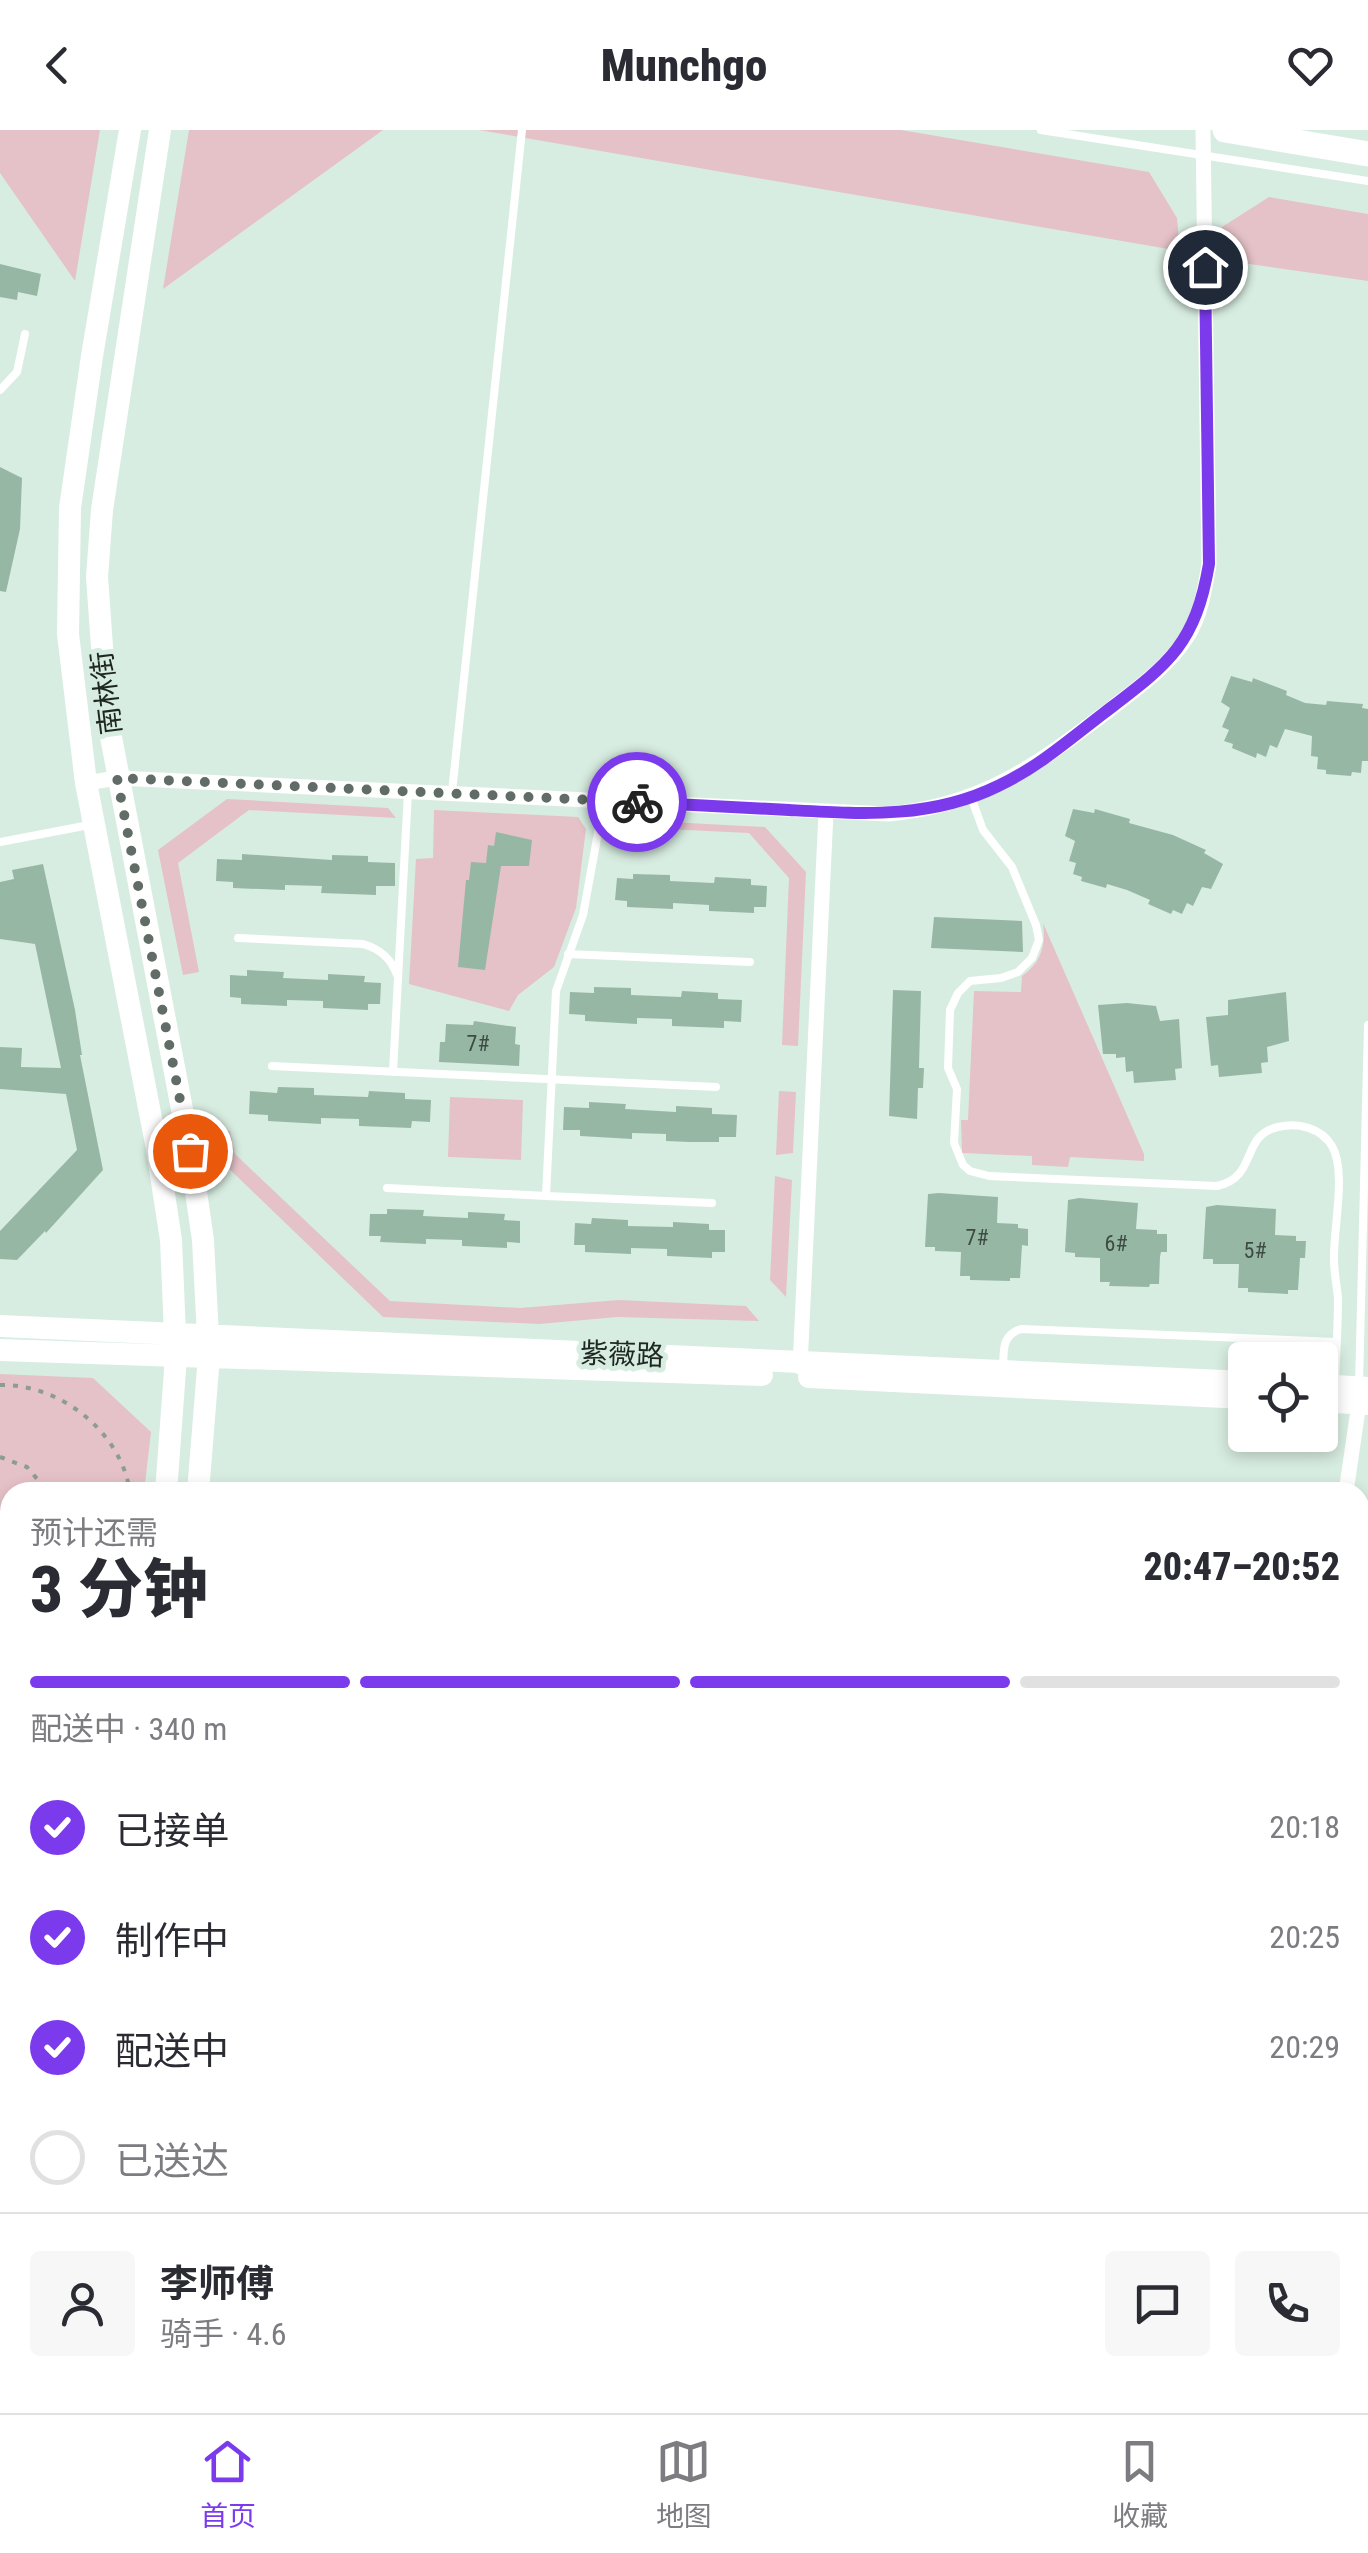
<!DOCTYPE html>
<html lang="zh">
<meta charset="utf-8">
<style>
:root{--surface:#fff;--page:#f7f7f7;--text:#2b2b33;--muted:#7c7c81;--line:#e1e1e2;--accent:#7c3aed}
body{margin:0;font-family:"Roboto Condensed","Noto Sans SC",sans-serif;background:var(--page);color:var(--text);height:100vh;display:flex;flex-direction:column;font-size:38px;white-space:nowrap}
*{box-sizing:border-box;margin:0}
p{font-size:32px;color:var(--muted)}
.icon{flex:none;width:55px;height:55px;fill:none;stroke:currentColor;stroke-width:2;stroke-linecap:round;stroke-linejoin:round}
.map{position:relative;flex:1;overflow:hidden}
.sheet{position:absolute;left:0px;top:1352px;width:1370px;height:932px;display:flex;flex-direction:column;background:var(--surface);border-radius:30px 30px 0 0;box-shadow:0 5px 15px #0003}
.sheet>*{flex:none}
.fabs{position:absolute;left:1228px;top:1212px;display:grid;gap:20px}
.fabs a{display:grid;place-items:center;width:110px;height:110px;border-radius:10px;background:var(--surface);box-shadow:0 5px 15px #0003;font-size:50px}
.pin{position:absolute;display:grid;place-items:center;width:85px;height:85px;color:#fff;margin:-42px;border:5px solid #fff;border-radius:50%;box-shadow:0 2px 10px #0007}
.courier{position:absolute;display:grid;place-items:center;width:100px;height:100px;margin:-50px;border:8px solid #7c3aed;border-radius:50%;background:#fff;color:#222;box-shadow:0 2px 12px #0007}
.head em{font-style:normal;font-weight:800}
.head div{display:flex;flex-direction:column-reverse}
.head{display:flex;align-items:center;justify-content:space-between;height:170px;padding:0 30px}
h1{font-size:65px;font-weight:800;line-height:75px}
.bar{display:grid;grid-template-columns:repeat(4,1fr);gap:15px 10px;align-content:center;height:120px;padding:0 30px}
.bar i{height:12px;border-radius:8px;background:var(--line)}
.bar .on{background:var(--accent)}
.bar p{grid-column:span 4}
.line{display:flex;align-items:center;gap:25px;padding:0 30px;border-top:2px solid var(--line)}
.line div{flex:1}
.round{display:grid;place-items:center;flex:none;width:105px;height:105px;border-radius:10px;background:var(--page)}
ol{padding:0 30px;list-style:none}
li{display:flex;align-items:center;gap:30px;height:110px}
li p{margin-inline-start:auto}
li .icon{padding:10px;border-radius:50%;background:var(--accent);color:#fff;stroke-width:4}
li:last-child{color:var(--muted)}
li i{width:55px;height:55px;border:5px solid var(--line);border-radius:50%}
header{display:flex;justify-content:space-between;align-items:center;height:130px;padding:0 30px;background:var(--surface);font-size:45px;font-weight:800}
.dock{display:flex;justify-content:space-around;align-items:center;height:140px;border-top:2px solid var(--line);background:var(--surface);font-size:28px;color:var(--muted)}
.dock a{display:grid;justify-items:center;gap:5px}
.dock .on{color:var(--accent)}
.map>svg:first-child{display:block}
.green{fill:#e5c2c8}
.building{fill:#97b7a5}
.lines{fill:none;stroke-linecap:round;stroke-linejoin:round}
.path{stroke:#8d9c93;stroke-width:4;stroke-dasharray:5 8;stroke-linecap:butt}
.service{stroke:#fff;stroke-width:8}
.minor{stroke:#fff;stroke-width:15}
.secondary{stroke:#fff;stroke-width:22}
.primary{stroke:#fff;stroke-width:25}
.done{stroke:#606c65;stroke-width:10;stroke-dasharray:0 18}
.route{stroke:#7c3aed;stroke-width:12}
.labels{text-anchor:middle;stroke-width:10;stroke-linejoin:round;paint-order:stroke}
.number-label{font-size:22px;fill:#3d4b43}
.street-label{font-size:28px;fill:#1f2722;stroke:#d8ede1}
</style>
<header><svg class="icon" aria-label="back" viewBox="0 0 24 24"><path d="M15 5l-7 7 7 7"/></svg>Munchgo<svg class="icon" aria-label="heart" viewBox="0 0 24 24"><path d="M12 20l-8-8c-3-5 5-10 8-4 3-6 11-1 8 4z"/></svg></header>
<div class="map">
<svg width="1368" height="2283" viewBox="0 0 1368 2283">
<rect width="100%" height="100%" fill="#d8ede1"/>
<!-- green -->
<path class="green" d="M0 0H100L75 151 0 43Z
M189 0H383L163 159Z
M479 0H901L1149 42 1177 88 1180 121Z
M1269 67 1368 84V151L1222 130V97Z
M227 669 388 678 396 688 249 680 178 733 199 842 183 845 158 720Z
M434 680 578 687 586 699 576 778 554 837 518 865 509 881 409 854 416 729 433 728Z
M631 690 765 697 806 742 798 916 782 915 789 748 749 703 624 697Z
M1043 793 1144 1024V1031L1070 1027 1068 1037 1032 1035V1026L962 1023 961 990H968L974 861 1021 862 1022 846C1041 833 1046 816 1043 793Z
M779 961 796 962 793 1023 776 1025Z
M450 967 523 970 521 1030 448 1027Z
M230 1001 235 1024 390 1171 520 1178 619 1170 746 1176 759 1191 617 1187 539 1194 383 1187 220 1030 214 1004Z
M775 1046 792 1050 786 1167 770 1150Z
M0 1244 93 1248 151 1302 144 1362H10V2275H43L42 2283H0Z
M127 2275H363L362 2283H126Z"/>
<!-- building -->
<path class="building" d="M0 134 41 144 37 166 18 162 17 170 0 167Z
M0 337 22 348 20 399 6 462 0 461Z
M1231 546 1252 552 1253 548 1287 561 1286 565 1305 573 1326 575 1327 571 1363 574 1362 578 1368 579V631H1362L1361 643 1352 642 1351 646 1326 644V640L1317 639 1318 627 1311 626 1312 606 1285 599 1277 618 1270 615 1266 627 1257 623 1256 628 1232 618 1233 614 1224 611 1229 600 1222 597 1230 578 1221 572Z
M1073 679 1094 683 1095 679 1130 689 1129 693 1173 705 1206 720 1204 723 1223 734 1211 759 1202 757 1193 776 1187 773 1182 784 1173 780 1171 784 1148 774 1150 770 1127 760 1107 754 1106 758 1081 751 1082 747 1073 744 1076 733 1069 731 1075 711 1065 706Z
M496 702 532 710 529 736H501L485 840 458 837 466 750H469L471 732 486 733 488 715 494 716Z
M242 724 332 730V725L368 726V732L395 733V756H376V765L321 763 322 756 285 755V760L233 758V752L216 751 217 729 242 730Z
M43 734 75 880 82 925H80L103 1040 46 1103 45 1101 17 1130 0 1129V1101L77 1020 66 964 0 959V917L22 918 21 937 61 938 35 814 0 809V752L14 749 12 740Z
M633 744 670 745V751L714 753 715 747 751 749V755L767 756 766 777H754V783L709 781V775L673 773V779L627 777V771L615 770 617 748 633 749Z
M934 787 1022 791 1023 822 931 818Z
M247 840 284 842 283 848 328 850V844L365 846 364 852 381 853 380 874H368V880L323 878V871L287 870V876L241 874V868L230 867V845L247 846Z
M594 857 631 858V865L681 867 682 861 718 863V869L742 870 741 892 724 891V898L672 896V889L637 888V894L585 891V885L569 884 570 862 594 863Z
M893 860 921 861 919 938H924L923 958H918L917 989 889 986Z
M1286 862 1289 911 1267 917 1268 932 1261 933 1262 943 1219 947 1218 935 1211 936 1206 887 1228 885V870Z
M1127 873 1156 876 1160 891 1179 889 1182 938 1175 939 1176 950 1134 953 1133 941 1126 942 1125 927 1116 928V924H1103L1098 875Z
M474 891 516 897 515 914 520 915 519 936 439 932 440 912H445L446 894 473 895Z
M278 957 314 958V965L368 967 369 961 405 963V969L431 970 430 992 412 991 411 998 359 996V989L321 988V994L268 991V985L249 984 250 961 277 963Z
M589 972 626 974 625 979 676 982V976L712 978V984L737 985 736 1007H719V1012H689L666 1011V1004L632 1003V1009L580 1006V1000H563L564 977 589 978Z
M939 1063 998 1067 997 1093 1018 1094V1098L1028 1099V1116L1022 1115 1020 1148H1010V1151L970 1150V1146H960L961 1122 935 1121V1117H925L928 1064Z
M1079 1068 1138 1073 1136 1099 1157 1100V1104H1167V1122H1161L1160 1127 1159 1154H1150L1149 1157 1109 1156 1110 1152H1100V1128L1075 1127V1123L1065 1122 1068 1070Z
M1217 1075 1276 1079 1275 1105 1296 1106V1111H1306L1305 1128H1300L1298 1160H1288V1164L1248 1162V1158H1238L1239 1134H1213V1129H1203L1206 1077Z
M387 1079 424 1080 423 1086 468 1088V1082L505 1084 504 1090 520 1091V1113L507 1112V1118L462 1116V1110L426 1109V1114L380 1112 381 1106H369L370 1084H387Z
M592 1088 628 1090V1096L673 1097V1092L709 1094V1100H725V1122H712V1128L667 1126V1119L631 1118V1124L585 1122V1115H574L575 1093 591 1094Z"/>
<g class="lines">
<!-- path -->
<path class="path" d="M0 1255C61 1254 121 1302 130 1362
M0 1327 27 1337 48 1362
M0 1527 10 1517
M0 1574 10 1566
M0 1723 10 1737
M0 1845 10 1821
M0 2081 10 2093
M0 2202 10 2203
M0 2273 12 2283"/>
<!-- service -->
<path class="service" d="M1041 0 1368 51
M0 260 17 242 25 204
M452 662 522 0
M971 667 983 700 1012 737 1036 795 1039 810 1032 828 1018 842 1001 848 970 851 958 863 950 880 948 938 957 959 954 1013 963 1035 970 1041 989 1046 1217 1056C1258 1048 1240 1005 1278 997 1298 992 1321 998 1332 1016 1347 1042 1333 1099 1334 1130 1334 1143 1337 1156 1338 1169 1338 1197 1336 1225 1335 1253
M604 670 583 785 556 861 546 1066 712 1073
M0 712 89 695
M238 808 363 814C380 819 391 828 397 845
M568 824 750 832
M272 936 716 957
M393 942 408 662
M387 1058 546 1066
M1003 1239C1004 1221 1001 1205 1021 1199L1336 1212
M1359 1255 1368 895
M1368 1472 1365 1498 1368 1506
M387 2283 388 2275
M554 2283V2275"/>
<!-- minor -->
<path class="minor" d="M86 653 117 648 888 684C982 676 1036 635 1108 581 1136 559 1168 537 1187 507 1201 486 1205 458 1209 434L1203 0
M800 1237 826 682
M1346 1362 1359 1273
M1360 1575H1368
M1213 2283 1214 2275"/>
<!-- secondary -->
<path class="secondary" d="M130 0 92 226 70 378 68 504 86 653 157 1019 171 1110 176 1227 166 1362
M160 0 102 380 97 447 107 586 190 1021 203 1110 209 1226 198 1362
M0 1196 1245 1252
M0 1220 762 1245
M809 1247 1245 1268
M1320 1255 1368 1258
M1320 1271 1368 1274
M66 2283 67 2275
M97 2283 98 2275"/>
<!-- primary -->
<path class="primary" d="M1225 0 1368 24"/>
</g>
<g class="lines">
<!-- done -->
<path class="done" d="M190 1021 117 648 637 672"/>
<!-- route -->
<path class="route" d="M637 672C688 675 739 677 789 680 862 684 931 689 998 656 1037 638 1070 609 1104 583 1168 534 1195 516 1209 434L1205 137"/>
</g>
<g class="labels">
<!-- number labels -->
<g class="number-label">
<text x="478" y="921">7#</text>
<text x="977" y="1115">7#</text>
<text x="1116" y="1121">6#</text>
<text x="1255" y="1128">5#</text>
</g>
<!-- street labels -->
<g class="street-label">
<text transform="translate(106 563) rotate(-97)" y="10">南林街</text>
<text transform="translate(622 1224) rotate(2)" y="10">紫薇路</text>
</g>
</g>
</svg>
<div class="fabs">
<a><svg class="icon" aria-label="locate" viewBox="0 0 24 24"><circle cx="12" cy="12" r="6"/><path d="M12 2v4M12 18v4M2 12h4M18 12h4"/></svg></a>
</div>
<div class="pin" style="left:190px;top:1021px;background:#ea580c"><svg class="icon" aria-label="bag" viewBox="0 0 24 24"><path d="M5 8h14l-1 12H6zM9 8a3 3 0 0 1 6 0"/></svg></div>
<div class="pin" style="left:1205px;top:137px;background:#1f2937"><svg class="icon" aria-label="home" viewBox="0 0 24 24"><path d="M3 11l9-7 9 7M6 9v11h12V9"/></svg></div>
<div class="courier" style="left:637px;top:672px"><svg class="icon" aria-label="bike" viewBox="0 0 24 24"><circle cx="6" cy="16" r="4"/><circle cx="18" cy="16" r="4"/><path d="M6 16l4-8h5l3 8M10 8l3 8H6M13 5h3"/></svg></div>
<section class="sheet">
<div class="head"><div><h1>3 分钟</h1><p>预计还需</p></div><em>20:47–20:52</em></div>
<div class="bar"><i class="on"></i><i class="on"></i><i class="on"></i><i></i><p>配送中 · 340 m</p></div>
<ol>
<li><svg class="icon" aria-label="check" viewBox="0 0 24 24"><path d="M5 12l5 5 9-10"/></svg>已接单<p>20:18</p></li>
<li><svg class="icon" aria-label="check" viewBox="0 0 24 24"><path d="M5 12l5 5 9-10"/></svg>制作中<p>20:25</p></li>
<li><svg class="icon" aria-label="check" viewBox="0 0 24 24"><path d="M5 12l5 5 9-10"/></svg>配送中<p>20:29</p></li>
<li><i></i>已送达</li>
</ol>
<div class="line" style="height:180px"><a class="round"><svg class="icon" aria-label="person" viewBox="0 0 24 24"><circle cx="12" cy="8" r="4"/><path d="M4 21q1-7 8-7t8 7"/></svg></a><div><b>李师傅</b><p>骑手 · 4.6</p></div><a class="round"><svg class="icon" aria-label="chat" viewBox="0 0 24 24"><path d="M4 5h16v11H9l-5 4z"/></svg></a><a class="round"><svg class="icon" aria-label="phone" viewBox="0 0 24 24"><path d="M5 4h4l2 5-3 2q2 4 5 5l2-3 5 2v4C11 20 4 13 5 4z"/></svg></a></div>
</section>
</div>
<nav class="dock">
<a class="on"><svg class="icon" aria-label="home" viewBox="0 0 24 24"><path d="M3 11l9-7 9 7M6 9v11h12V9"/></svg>首页</a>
<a><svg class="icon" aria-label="map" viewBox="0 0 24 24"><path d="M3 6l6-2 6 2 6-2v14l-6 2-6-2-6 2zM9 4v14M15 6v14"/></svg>地图</a>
<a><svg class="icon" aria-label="saved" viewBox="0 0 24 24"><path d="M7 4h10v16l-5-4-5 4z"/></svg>收藏</a>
</nav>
